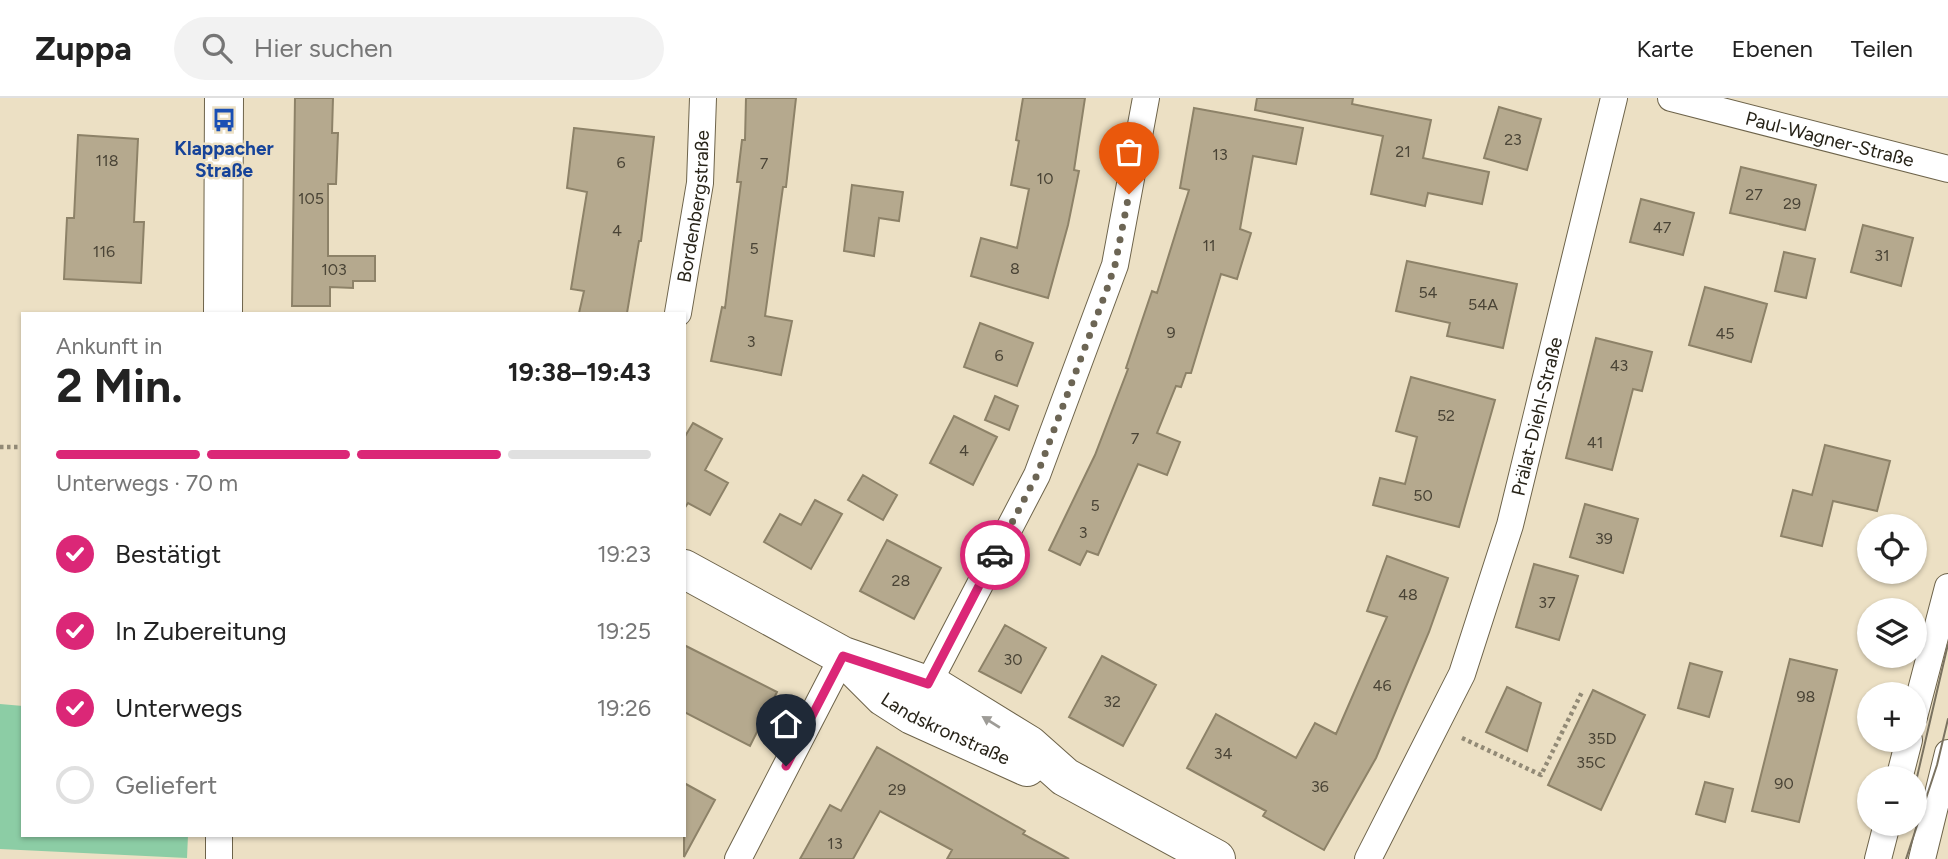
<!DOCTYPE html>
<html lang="de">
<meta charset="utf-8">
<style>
:root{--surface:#fff;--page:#f2f2f2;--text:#222;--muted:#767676;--line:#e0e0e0;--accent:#db2777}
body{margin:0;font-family:Figtree,sans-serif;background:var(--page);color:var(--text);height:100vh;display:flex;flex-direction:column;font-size:26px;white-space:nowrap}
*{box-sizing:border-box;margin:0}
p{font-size:23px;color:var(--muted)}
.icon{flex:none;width:38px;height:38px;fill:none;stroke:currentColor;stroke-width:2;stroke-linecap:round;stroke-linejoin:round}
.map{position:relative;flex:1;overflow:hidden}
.drawer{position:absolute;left:21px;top:214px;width:665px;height:525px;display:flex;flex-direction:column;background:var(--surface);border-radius:0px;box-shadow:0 2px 5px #0004}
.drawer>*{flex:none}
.controls{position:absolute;left:1857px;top:416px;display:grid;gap:14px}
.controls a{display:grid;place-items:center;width:70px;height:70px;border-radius:50%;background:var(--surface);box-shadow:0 2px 5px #0004;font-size:35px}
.pin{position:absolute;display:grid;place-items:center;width:60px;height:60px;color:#fff;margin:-72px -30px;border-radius:50% 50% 50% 0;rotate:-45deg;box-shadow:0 0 7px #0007}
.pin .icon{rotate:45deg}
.courier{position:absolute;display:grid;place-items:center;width:70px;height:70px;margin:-35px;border:5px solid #db2777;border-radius:50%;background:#fff;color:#222;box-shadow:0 2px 9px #0007}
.head em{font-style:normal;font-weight:700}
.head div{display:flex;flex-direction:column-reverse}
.head{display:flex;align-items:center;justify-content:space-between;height:119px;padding:0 35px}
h1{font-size:46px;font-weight:700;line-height:52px}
.bar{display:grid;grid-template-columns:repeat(4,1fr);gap:10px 7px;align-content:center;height:84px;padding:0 35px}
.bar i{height:9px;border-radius:5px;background:var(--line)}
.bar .current{background:var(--accent)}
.bar p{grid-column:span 4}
ol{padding:0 35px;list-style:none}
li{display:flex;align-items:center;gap:21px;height:77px}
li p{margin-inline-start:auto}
li .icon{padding:7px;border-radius:50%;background:var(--accent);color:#fff;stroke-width:4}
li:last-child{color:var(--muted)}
li i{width:38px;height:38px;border:4px solid var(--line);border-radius:50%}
header{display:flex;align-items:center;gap:42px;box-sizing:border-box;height:98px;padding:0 35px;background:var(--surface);border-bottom:2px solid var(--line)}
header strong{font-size:33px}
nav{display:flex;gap:38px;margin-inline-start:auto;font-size:24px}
.search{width:490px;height:63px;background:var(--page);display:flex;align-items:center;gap:18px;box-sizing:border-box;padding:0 24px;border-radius:38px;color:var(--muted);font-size:26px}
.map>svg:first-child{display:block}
.green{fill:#8ccda5}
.building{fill:#b5a98e;stroke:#8d8268;stroke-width:2}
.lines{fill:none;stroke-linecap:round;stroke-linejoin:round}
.street-casing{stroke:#6d634a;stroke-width:28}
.secondary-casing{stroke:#6d634a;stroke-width:40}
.path{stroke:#928a76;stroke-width:4.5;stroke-dasharray:3.5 3.5;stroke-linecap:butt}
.street{stroke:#fff;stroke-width:26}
.secondary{stroke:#fff;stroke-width:38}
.tram{stroke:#7a7260;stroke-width:2}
.oneway{fill:#9e9c97}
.done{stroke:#6c6554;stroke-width:7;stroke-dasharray:0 12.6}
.route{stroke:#db2777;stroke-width:9}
.labels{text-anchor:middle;stroke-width:5;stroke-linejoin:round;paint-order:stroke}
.number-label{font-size:16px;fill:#4a4436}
.street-label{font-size:19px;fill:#272318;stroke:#ece0c4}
.transit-label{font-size:19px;font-weight:bold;fill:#164399;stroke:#ece0c4}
</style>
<header>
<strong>Zuppa</strong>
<div class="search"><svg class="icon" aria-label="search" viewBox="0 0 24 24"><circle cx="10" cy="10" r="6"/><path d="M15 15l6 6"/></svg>Hier suchen</div>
<nav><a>Karte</a><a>Ebenen</a><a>Teilen</a></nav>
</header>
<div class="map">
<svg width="1948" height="761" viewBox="0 0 1948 761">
<rect width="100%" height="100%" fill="#ece0c4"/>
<!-- green -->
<path class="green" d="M0 606 23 608V737H188L187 760 0 751Z"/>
<!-- building -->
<path class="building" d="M295 0H333L332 35H338L336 86H328V158H375V183H353V190L330 189V208H292Z
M746 0H796L786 89H783L765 218 792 223 781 277 711 263 722 209 725 210 741 84H737L742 42H745Z
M1023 0H1085L1074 72 1079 73 1068 127 1048 200 971 178 981 140 1017 150 1029 91 1011 87 1019 43 1016 42Z
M1257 0H1353L1352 6 1431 22 1423 60 1489 74 1482 106 1428 95 1425 108 1371 96 1383 38 1255 12Z
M1499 9 1541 21 1527 72 1484 60Z
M1194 10 1303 30 1296 66 1253 58 1240 131 1251 135 1237 181 1221 176 1191 275H1186L1181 289 1176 288 1157 335 1180 344 1167 377 1138 366 1098 457 1087 453 1080 467 1049 452 1095 357 1128 271 1126 270 1152 193 1157 195 1189 92 1180 90Z
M574 30 654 39 641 143H639L627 215H579L584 193 571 191 587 94 567 90Z
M78 37 138 41 134 124H144L141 185 64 181 67 120H74Z
M1741 69 1816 87 1805 132 1730 115Z
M852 87 903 94 899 123 879 120 874 158 844 153Z
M1641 101 1694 115 1683 157 1630 144Z
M1863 127 1913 140 1901 188 1851 174Z
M1784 154 1815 161 1806 200 1775 193Z
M1407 163 1517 186 1503 250 1447 238 1450 225 1396 213Z
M1705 189 1767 206 1751 264 1689 247Z
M980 225 1033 245 1017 288 964 269Z
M1596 240 1652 254 1642 293 1633 291 1612 372 1566 360Z
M1411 279 1495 302 1459 429 1373 407 1380 380 1405 386 1417 339 1396 333Z
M995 298 1018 308 1009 332 985 322Z
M954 318 997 339 973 387 930 365Z
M693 325 722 341 705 372 728 385 710 417 688 405 684 411V340Z
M1825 347 1890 363 1877 413 1833 403 1822 448 1781 438 1793 392 1812 397Z
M863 377 897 397 883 422 848 402Z
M815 402 842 416 811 471 764 444 780 416 801 427Z
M1585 406 1638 421 1623 475 1570 459Z
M887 442 941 470 914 521 860 493Z
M1387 458 1448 480 1429 534 1376 660 1324 752 1263 718 1266 713 1187 670 1216 616 1296 660 1315 625 1336 636 1387 519 1367 513Z
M1534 466 1578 478 1559 542 1516 529Z
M1005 527 1046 550 1021 595 979 573Z
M684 547 777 594 750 648 684 614Z
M1102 558 1156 587 1123 648 1069 619Z
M1790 561 1837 572 1799 724 1752 713Z
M1690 565 1722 574 1709 619 1678 610Z
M1507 589 1541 605 1527 653 1486 634Z
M1593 592 1645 617 1601 712 1548 687Z
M877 649 1025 733 1023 736 1069 761H947L952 752 880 713 853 761H800L830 707 841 713Z
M1705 684 1733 691 1725 724 1696 716Z
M684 685 715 702 684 759Z"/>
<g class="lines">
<!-- street casing -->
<g class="street-casing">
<g id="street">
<path id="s1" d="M1671 0 1948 71"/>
<path id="s2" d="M678 215 700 85 703 0"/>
<path d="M928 586 1037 377 1115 167 1146 0"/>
<path d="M1914 619 1948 489"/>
<path d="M1899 681 1909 642"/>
<path d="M219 761V737"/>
<path d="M738 761 843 558"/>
<path id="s3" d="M1368 761 1462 576 1510 427 1614 0"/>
<path d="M1878 761 1887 726"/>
<path d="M1922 761 1948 655"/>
</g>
</g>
<!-- secondary casing -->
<g class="secondary-casing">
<g id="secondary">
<path d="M223 215 224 0"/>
<path d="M684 471 843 558 938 591 1029 647 1065 679 1216 761"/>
<path id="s4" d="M849 564 884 599 912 617 1027 669"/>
</g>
</g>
<!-- path -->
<path class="path" d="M0 349H23
M1462 640 1541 677 1582 594"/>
<!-- street -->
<use href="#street" class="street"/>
<!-- secondary -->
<use href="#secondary" class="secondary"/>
<!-- tram -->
<path class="tram" d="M1914 703 1917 679 1948 546
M1906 761 1937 667 1948 621"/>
</g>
<!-- one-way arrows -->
<defs><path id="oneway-solid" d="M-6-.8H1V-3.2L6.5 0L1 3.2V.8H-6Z" transform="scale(1.75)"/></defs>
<use class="oneway" href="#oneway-solid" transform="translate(991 624) rotate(-148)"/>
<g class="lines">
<!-- done -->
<path class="done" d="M995 457 1037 377 1107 191 1115 167 1129 96"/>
<!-- route -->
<path class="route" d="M786 668 843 558 928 586 995 457"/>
</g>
<!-- icons -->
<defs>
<g id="bus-bare" transform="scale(1.89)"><path d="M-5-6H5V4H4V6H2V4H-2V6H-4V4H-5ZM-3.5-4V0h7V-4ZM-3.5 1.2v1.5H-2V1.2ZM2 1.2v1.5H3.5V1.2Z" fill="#1a4fb4" stroke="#ece0c4" stroke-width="2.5" paint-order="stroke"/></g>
</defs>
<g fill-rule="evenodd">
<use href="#bus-bare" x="224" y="22"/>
</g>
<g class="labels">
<!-- number labels -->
<g class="number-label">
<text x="1513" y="47">23</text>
<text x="1403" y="59">21</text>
<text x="1220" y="62">13</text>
<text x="107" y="68">118</text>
<text x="621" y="70">6</text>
<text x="764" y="71">7</text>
<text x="1045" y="86">10</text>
<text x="1754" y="102">27</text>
<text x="311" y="106">105</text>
<text x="1792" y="111">29</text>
<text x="1662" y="135">47</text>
<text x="617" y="138">4</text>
<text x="1209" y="153">11</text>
<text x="754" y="156">5</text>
<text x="104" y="159">116</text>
<text x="1882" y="163">31</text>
<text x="1015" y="176">8</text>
<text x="334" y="177">103</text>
<text x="1428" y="200">54</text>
<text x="1483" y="212">54A</text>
<text x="1171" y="240">9</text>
<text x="1725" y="241">45</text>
<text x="751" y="249">3</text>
<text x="999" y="263">6</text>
<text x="1619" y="273">43</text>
<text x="1446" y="323">52</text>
<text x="1135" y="346">7</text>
<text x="1595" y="350">41</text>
<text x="964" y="358">4</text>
<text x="1423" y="403">50</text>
<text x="1095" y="413">5</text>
<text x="1083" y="440">3</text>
<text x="1604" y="446">39</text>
<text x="901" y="488">28</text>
<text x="1408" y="502">48</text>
<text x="1547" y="510">37</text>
<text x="1013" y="567">30</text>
<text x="1382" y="593">46</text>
<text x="1806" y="604">98</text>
<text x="1112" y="609">32</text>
<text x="1602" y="646">35D</text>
<text x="1223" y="661">34</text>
<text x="1591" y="670">35C</text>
<text x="1784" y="691">90</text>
<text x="1320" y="694">36</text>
<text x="897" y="697">29</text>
<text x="835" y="751">13</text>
</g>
<!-- street labels -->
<g class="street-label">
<text dy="7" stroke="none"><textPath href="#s1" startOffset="164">Paul-Wagner-Straße</textPath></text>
<text dy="7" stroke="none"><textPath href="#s2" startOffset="108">Bordenbergstraße</textPath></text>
<text dy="7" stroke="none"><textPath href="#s3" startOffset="476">Prälat-Diehl-Straße</textPath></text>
<text dy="7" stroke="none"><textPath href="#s4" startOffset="119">Landskronstraße</textPath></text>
</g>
<!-- transit labels -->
<g class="transit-label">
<text x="224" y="57">Klappacher<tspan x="224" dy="22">Straße</tspan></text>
</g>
</g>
</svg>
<div class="controls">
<a><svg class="icon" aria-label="locate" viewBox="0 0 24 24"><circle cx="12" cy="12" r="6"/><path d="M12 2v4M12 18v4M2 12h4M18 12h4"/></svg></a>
<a><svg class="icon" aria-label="layers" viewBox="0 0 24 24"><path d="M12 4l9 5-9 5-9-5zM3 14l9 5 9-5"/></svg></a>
<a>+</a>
<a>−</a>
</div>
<div class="pin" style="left:1129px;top:96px;background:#ea580c"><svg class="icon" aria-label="bag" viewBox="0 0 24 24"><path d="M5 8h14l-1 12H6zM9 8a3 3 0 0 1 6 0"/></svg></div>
<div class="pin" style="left:786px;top:668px;background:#1f2937"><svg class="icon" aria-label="home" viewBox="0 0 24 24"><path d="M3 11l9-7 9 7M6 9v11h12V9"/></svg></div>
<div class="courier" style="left:995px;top:457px"><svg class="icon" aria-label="car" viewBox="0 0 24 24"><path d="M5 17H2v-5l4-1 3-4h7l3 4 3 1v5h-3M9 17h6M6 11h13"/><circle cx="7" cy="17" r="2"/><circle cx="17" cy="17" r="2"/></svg></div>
<section class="drawer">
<div class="head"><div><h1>2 Min.</h1><p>Ankunft in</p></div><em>19:38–19:43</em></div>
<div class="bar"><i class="current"></i><i class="current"></i><i class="current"></i><i></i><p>Unterwegs · 70 m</p></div>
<ol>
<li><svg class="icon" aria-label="check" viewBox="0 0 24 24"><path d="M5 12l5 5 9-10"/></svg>Bestätigt<p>19:23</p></li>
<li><svg class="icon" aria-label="check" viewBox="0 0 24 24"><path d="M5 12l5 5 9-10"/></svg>In Zubereitung<p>19:25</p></li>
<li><svg class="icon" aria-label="check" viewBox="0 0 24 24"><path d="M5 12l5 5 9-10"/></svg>Unterwegs<p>19:26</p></li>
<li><i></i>Geliefert</li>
</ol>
</section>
</div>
